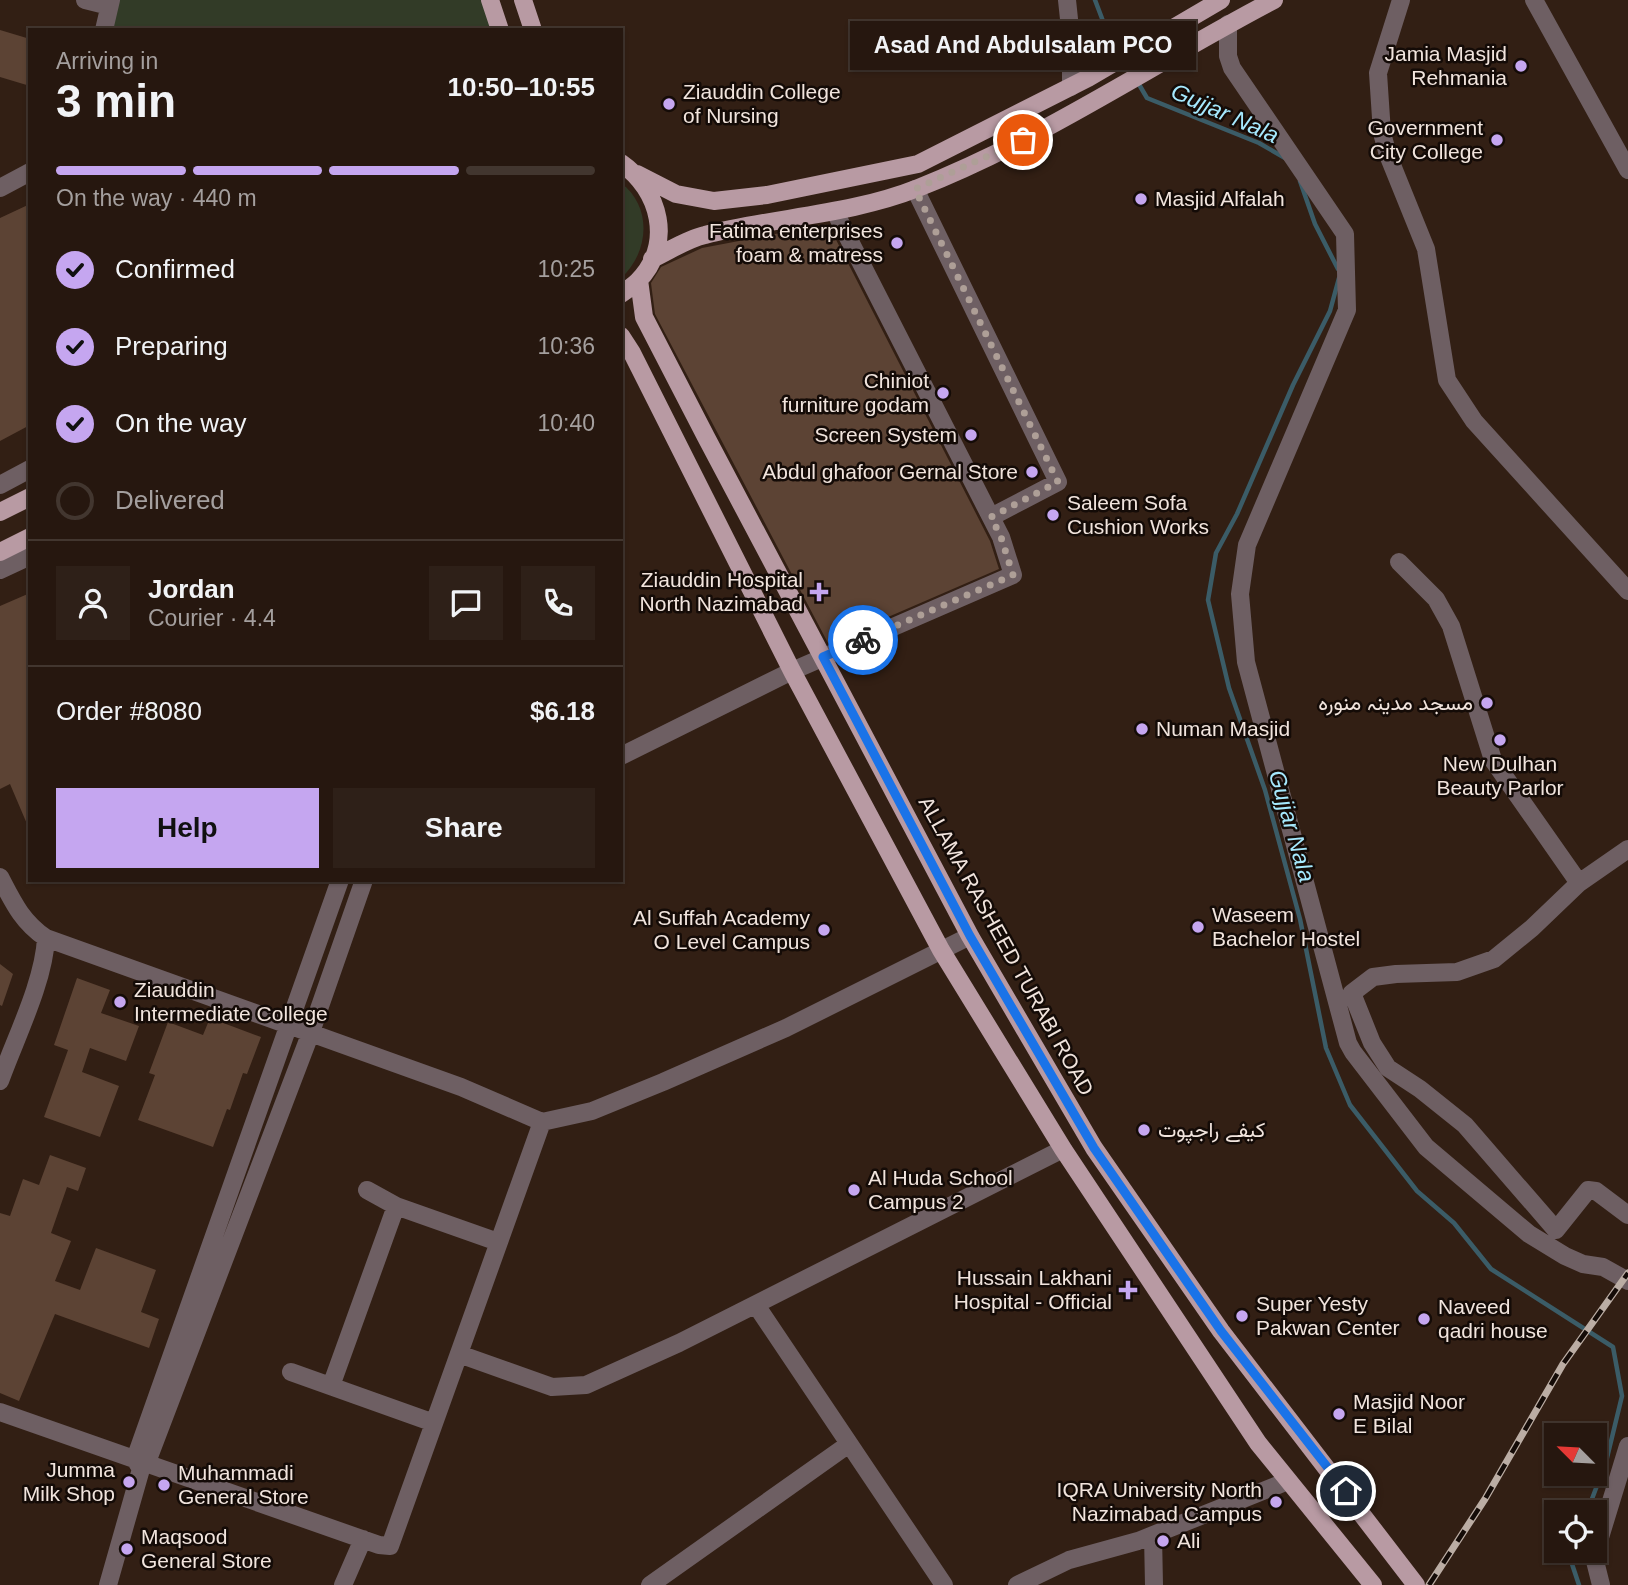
<!DOCTYPE html>
<meta charset="utf-8">
<style>
:root{--surface:#26170f;--page:#2e2018;--text:#f1f3f6;--muted:#a49f9e;--line:#42362f;--accent:#c5a6f0}
body{margin:0;font-family:Arial,Vazirmatn,sans-serif;background:var(--page);color:var(--text);height:100vh;display:flex;flex-direction:column;font-size:26px;white-space:nowrap}
*{box-sizing:border-box;margin:0}
p{font-size:23px;color:var(--muted)}
.icon{flex:none;width:38px;height:38px;fill:none;stroke:currentColor;stroke-width:2;stroke-linecap:round;stroke-linejoin:round}
.map{position:relative;flex:1;overflow:hidden}
.sheet{position:absolute;left:28px;top:28px;width:595px;height:854px;display:flex;flex-direction:column;background:var(--surface);border-radius:0px;box-shadow:0 2px 5px #0004,0 0 0 2px var(--line)}
.sheet>*{flex:none}
.needle{width:46px;rotate:294deg}
.controls{position:absolute;left:1544px;top:1423px;display:grid;gap:14px}
.controls a{display:grid;place-items:center;width:63px;height:63px;border-radius:0px;background:var(--surface);box-shadow:0 2px 5px #0004,0 0 0 2px var(--line);font-size:35px}
.pin{position:absolute;display:grid;place-items:center;width:60px;height:60px;color:#fff;margin:-30px;border:4px solid #fff;border-radius:50%;box-shadow:0 2px 7px #0007}
.courier{position:absolute;display:grid;place-items:center;width:70px;height:70px;margin:-35px;border:5px solid #1a73e8;border-radius:50%;background:#fff;color:#222;box-shadow:0 2px 9px #0007}
.bubble{position:absolute;height:49px;border-radius:0px;background:var(--surface);box-shadow:0 2px 5px #0004,0 0 0 2px var(--line);font-size:23px;font-weight:800;line-height:49px;text-align:center}
.head em{font-style:normal;font-weight:800}
.head div{display:flex;flex-direction:column-reverse}
.head{display:flex;align-items:center;justify-content:space-between;height:119px;padding:0 28px}
h1{font-size:46px;font-weight:800;line-height:52px}
.bar{display:grid;grid-template-columns:repeat(4,1fr);gap:10px 7px;align-content:center;height:84px;padding:0 28px}
.bar i{height:9px;border-radius:5px;background:var(--line)}
.bar .active{background:var(--accent)}
.bar p{grid-column:span 4}
.line{display:flex;align-items:center;gap:18px;padding:0 28px;border-top:2px solid var(--line)}
.line div{flex:1}
.round{display:grid;place-items:center;flex:none;width:74px;height:74px;border-radius:0px;background:var(--page)}
ol{padding:0 28px;list-style:none}
li{display:flex;align-items:center;gap:21px;height:77px}
li p{margin-inline-start:auto}
li .icon{padding:7px;border-radius:50%;background:var(--accent);color:#111;stroke-width:4}
li:last-child{color:var(--muted)}
li i{width:38px;height:38px;border:4px solid var(--line);border-radius:50%}
.button{display:flex;gap:14px;margin-top:auto;padding:14px 28px}
.button a{flex:1;height:80px;border-radius:0px;background:var(--accent);color:#111;font-size:28px;font-weight:800;line-height:80px;text-align:center}
.button a+a{background:var(--page);color:var(--text)}
.map>svg:first-child{display:block}
.green{fill:#323b27}
.lines{fill:none;stroke-linecap:round;stroke-linejoin:round}
.stream{stroke:#3b5c67;stroke-width:4.5}
.building{fill:#5c4334}
.minor{stroke:#6e5f63;stroke-width:18}
.major{stroke:#b89aa3;stroke-width:18}
.rail-casing{stroke:#bbada4;stroke-width:7}
.rail{stroke:#140b07;stroke-width:4.5;stroke-dasharray:13;stroke-linecap:butt}
.done{stroke:#ae9f97;stroke-width:7;stroke-dasharray:0 12.6}
.route{stroke:#1a73e8;stroke-width:9}
.poi-dot{fill:#c5a6f0;stroke:#140b07;stroke-width:2.5}
.labels{text-anchor:middle;stroke-width:5;stroke-linejoin:round;paint-order:stroke}
.poi-label{font-size:21px;fill:#f1e4dd;stroke:#140b07;text-anchor:start}
.street-label{font-size:21px;fill:#f1e4dd;stroke:#140b07}
.water-label{font-size:23px;font-style:italic;fill:#a6e9fe;stroke:#140b07}
</style>
<div class="map">
<svg width="1628" height="1585" viewBox="0 0 1628 1585">
<rect width="100%" height="100%" fill="#321f14"/>
<!-- green -->
<path class="green" d="M112 0H485L495 30H105Z
M621 183C653 207 649 253 621 278Z"/>
<g class="lines">
<!-- stream -->
<path class="stream" d="M1095 0 1106 29 1120 53
M1137 81 1147 98 1259 143 1285 158
M1300 181 1315 224 1338 269
M1339 278 1330 311 1293 385 1237 514 1216 553 1208 600 1229 688 1265 790 1300 919 1326 1048 1350 1105 1417 1191 1454 1223 1491 1269 1613 1347 1622 1396 1606 1462 1587 1512
M1575 1550 1572 1564 1579 1585"/>
</g>
<!-- building -->
<path class="building" d="M0 30 30 39V86L0 77Z
M30 204V425L0 441V218Z
M828 224 990 541 999 569 828 643 655 314 651 283 661 267 702 248Z
M30 593V831L10 784 0 789V606Z
M0 964 13 974 2 1006 0 1005Z
M77 978 110 990 101 1013 139 1026 126 1061 90 1048 82 1072 119 1086 100 1137 44 1117 68 1050 54 1045Z
M210 1018 261 1037 247 1074 243 1073 230 1110 227 1109 213 1147 138 1120 155 1075 149 1073 168 1022 203 1035Z
M50 1155 86 1168 78 1191 67 1187 51 1233 71 1241 55 1281 80 1290 96 1248 156 1270 141 1312 159 1319 149 1348 55 1314 19 1401 0 1393V1213L10 1216 23 1179 39 1185Z"/>
<g class="lines">
<!-- minor -->
<path class="minor" d="M85 0 109 6
M1067 0 1071 38V87
M1401 0 1378 73 1382 133 1388 155 1426 249 1447 380 1474 421 1628 591
M1534 0 1628 170
M1228 24V56L1232 68 1345 234 1347 310 1247 545 1240 594 1246 662 1348 1043 1353 1052 1426 1147 1529 1234 1565 1256 1583 1264 1603 1267 1628 1281
M104 30 111 0
M0 188 30 172
M915 189 1058 482 991 517
M0 485 30 469
M1399 562 1436 599 1451 626 1493 760 1579 883
M0 570 30 556
M621 756 792 671 1013 575 1001 537 835 212
M1628 849 1579 883 1532 928 1494 959 1457 972 1396 974 1373 977 1352 993 1372 1043 1388 1068 1420 1089 1465 1125 1556 1230 1588 1190 1596 1191 1628 1215
M0 877C13 902 22 922 46 938L461 1087 542 1122 592 1111 663 1082 786 1028 970 936
M0 1081C15 1039 44 982 46 938
M367 1190 396 1206 498 1242
M756 1305 944 1585
M459 1354 552 1387 586 1385 679 1343 1063 1149
M291 1372 434 1423
M331 1386 396 1206
M0 1412 379 1545 390 1546 542 1122
M141 1469 135 1459 340 880
M1153 1535 1154 1585
M108 1585 141 1469 147 1462 311 1032 364 880
M343 1585 363 1539
M650 1585 849 1444
M1017 1585 1069 1560 1138 1541 1288 1481
M1601 1585 1594 1557 1628 1446"/>
<!-- major -->
<path class="major" d="M490 0 500 30
M523 0 533 30
M621 163C660 190 674 244 638 281 633 286 627 290 621 294
M637 174 676 194 714 201 767 195 918 164 1088 78 1221 0
M652 259C669 251 687 239 705 235 775 217 850 215 918 188 1043 139 1155 62 1274 0
M639 280 644 317 706 437 970 936 1094 1148 1221 1331 1416 1585
M621 336 632 353 792 671 941 950 1063 1149 1258 1443 1373 1585
M0 512 30 497
M0 552 30 537"/>
<!-- rail casing -->
<g class="rail-casing">
<path id="rail" d="M1429 1585 1485 1499 1563 1364 1628 1273"/>
</g>
<!-- rail -->
<use href="#rail" class="rail"/>
</g>
<g class="lines">
<!-- done -->
<path class="done" d="M863 640 1013 575 1001 537 991 517 1058 482 915 189 1023 140"/>
<!-- route -->
<path class="route" d="M863 640 823 657 970 936 1094 1148 1221 1331 1346 1491"/>
</g>
<!-- markers -->
<g class="poi-dot">
<circle cx="1521" cy="66" r="7"/>
<circle cx="669" cy="104" r="7"/>
<circle cx="1497" cy="140" r="7"/>
<circle cx="1141" cy="199" r="7"/>
<circle cx="897" cy="243" r="7"/>
<circle cx="943" cy="393" r="7"/>
<circle cx="971" cy="435" r="7"/>
<circle cx="1032" cy="472" r="7"/>
<circle cx="1053" cy="515" r="7"/>
<path d="M815.5 581.5h7v7h7v7h-7v7h-7v-7h-7v-7h7z"/>
<circle cx="1487" cy="703" r="7"/>
<circle cx="1142" cy="729" r="7"/>
<circle cx="1500" cy="740" r="7"/>
<circle cx="1198" cy="927" r="7"/>
<circle cx="824" cy="930" r="7"/>
<circle cx="120" cy="1002" r="7"/>
<circle cx="1144" cy="1130" r="7"/>
<circle cx="854" cy="1190" r="7"/>
<path d="M1124.5 1279.5h7v7h7v7h-7v7h-7v-7h-7v-7h7z"/>
<circle cx="1242" cy="1316" r="7"/>
<circle cx="1424" cy="1319" r="7"/>
<circle cx="1339" cy="1414" r="7"/>
<circle cx="129" cy="1482" r="7"/>
<circle cx="164" cy="1485" r="7"/>
<circle cx="1276" cy="1502" r="7"/>
<circle cx="1163" cy="1541" r="7"/>
<circle cx="127" cy="1549" r="7"/>
</g>
<g class="labels">
<!-- poi labels -->
<g class="poi-label">
<text x="1507" y="61" text-anchor="end">Jamia Masjid<tspan x="1507" dy="24">Rehmania</tspan></text>
<text x="683" y="99">Ziauddin College<tspan x="683" dy="24">of Nursing</tspan></text>
<text x="1483" y="135" text-anchor="end">Government<tspan x="1483" dy="24">City College</tspan></text>
<text x="1155" y="206">Masjid Alfalah</text>
<text x="883" y="238" text-anchor="end">Fatima enterprises<tspan x="883" dy="24">foam &amp; matress</tspan></text>
<text x="929" y="388" text-anchor="end">Chiniot<tspan x="929" dy="24">furniture godam</tspan></text>
<text x="957" y="442" text-anchor="end">Screen System</text>
<text x="1018" y="479" text-anchor="end">Abdul ghafoor Gernal Store</text>
<text x="1067" y="510">Saleem Sofa<tspan x="1067" dy="24">Cushion Works</tspan></text>
<text x="803" y="587" text-anchor="end">Ziauddin Hospital<tspan x="803" dy="24">North Nazimabad</tspan></text>
<text x="1473" y="710" text-anchor="end">مسجد مدینہ منورہ</text>
<text x="1156" y="736">Numan Masjid</text>
<text x="1500" y="771" text-anchor="middle">New Dulhan<tspan x="1500" dy="24">Beauty Parlor</tspan></text>
<text x="1212" y="922">Waseem<tspan x="1212" dy="24">Bachelor Hostel</tspan></text>
<text x="810" y="925" text-anchor="end">Al Suffah Academy<tspan x="810" dy="24">O Level Campus</tspan></text>
<text x="134" y="997">Ziauddin<tspan x="134" dy="24">Intermediate College</tspan></text>
<text x="1158" y="1137">کیفے راجپوت</text>
<text x="868" y="1185">Al Huda School<tspan x="868" dy="24">Campus 2</tspan></text>
<text x="1112" y="1285" text-anchor="end">Hussain Lakhani<tspan x="1112" dy="24">Hospital - Official</tspan></text>
<text x="1256" y="1311">Super Yesty<tspan x="1256" dy="24">Pakwan Center</tspan></text>
<text x="1438" y="1314">Naveed<tspan x="1438" dy="24">qadri house</tspan></text>
<text x="1353" y="1409">Masjid Noor<tspan x="1353" dy="24">E Bilal</tspan></text>
<text x="115" y="1477" text-anchor="end">Jumma<tspan x="115" dy="24">Milk Shop</tspan></text>
<text x="178" y="1480">Muhammadi<tspan x="178" dy="24">General Store</tspan></text>
<text x="1262" y="1497" text-anchor="end">IQRA University North<tspan x="1262" dy="24">Nazimabad Campus</tspan></text>
<text x="141" y="1544">Maqsood<tspan x="141" dy="24">General Store</tspan></text>
<text x="1177" y="1548">Ali</text>
</g>
<!-- street labels -->
<g class="street-label">
<text transform="translate(1006 946) rotate(61)" y="7">ALLAMA RASHEED TURABI ROAD</text>
</g>
<!-- water labels -->
<g class="water-label">
<text transform="translate(1225 113) rotate(24)" y="8">Gujjar Nala</text>
<text transform="translate(1292 826) rotate(74)" y="8">Gujjar Nala</text>
</g>
</g>
</svg>
<div class="controls">
<a><svg class="needle" viewBox="-14 -14 28 28"><path d="M0-13l5 13h-10z" fill="#e53935"/><path d="M0 13l5-13h-10z" fill="#a49f9e"/></svg></a>
<a><svg class="icon" aria-label="locate" viewBox="0 0 24 24"><circle cx="12" cy="12" r="6"/><path d="M12 2v4M12 18v4M2 12h4M18 12h4"/></svg></a>
</div>
<div class="pin" style="left:1023px;top:140px;background:#ea580c"><svg class="icon" aria-label="bag" viewBox="0 0 24 24"><path d="M5 8h14l-1 12H6zM9 8a3 3 0 0 1 6 0"/></svg></div>
<div class="pin" style="left:1346px;top:1491px;background:#1f2937"><svg class="icon" aria-label="home" viewBox="0 0 24 24"><path d="M3 11l9-7 9 7M6 9v11h12V9"/></svg></div>
<div class="courier" style="left:863px;top:640px"><svg class="icon" aria-label="bike" viewBox="0 0 24 24"><circle cx="6" cy="16" r="4"/><circle cx="18" cy="16" r="4"/><path d="M6 16l4-8h5l3 8M10 8l3 8H6M13 5h3"/></svg></div>
<div class="bubble" style="left:850px;top:21px;width:346px">Asad And Abdulsalam PCO</div>
<section class="sheet">
<div class="head"><div><h1>3 min</h1><p>Arriving in</p></div><em>10:50–10:55</em></div>
<div class="bar"><i class="active"></i><i class="active"></i><i class="active"></i><i></i><p>On the way · 440 m</p></div>
<ol>
<li><svg class="icon" aria-label="check" viewBox="0 0 24 24"><path d="M5 12l5 5 9-10"/></svg>Confirmed<p>10:25</p></li>
<li><svg class="icon" aria-label="check" viewBox="0 0 24 24"><path d="M5 12l5 5 9-10"/></svg>Preparing<p>10:36</p></li>
<li><svg class="icon" aria-label="check" viewBox="0 0 24 24"><path d="M5 12l5 5 9-10"/></svg>On the way<p>10:40</p></li>
<li><i></i>Delivered</li>
</ol>
<div class="line" style="height:126px"><a class="round"><svg class="icon" aria-label="person" viewBox="0 0 24 24"><circle cx="12" cy="8" r="4"/><path d="M4 21q1-7 8-7t8 7"/></svg></a><div><b>Jordan</b><p>Courier · 4.4</p></div><a class="round"><svg class="icon" aria-label="chat" viewBox="0 0 24 24"><path d="M4 5h16v11H9l-5 4z"/></svg></a><a class="round"><svg class="icon" aria-label="phone" viewBox="0 0 24 24"><path d="M5 4h4l2 5-3 2q2 4 5 5l2-3 5 2v4C11 20 4 13 5 4z"/></svg></a></div>
<div class="line" style="height:91px"><div>Order #8080</div><b>$6.18</b></div>
<div class="button"><a>Help</a><a>Share</a></div>
</section>
</div>
